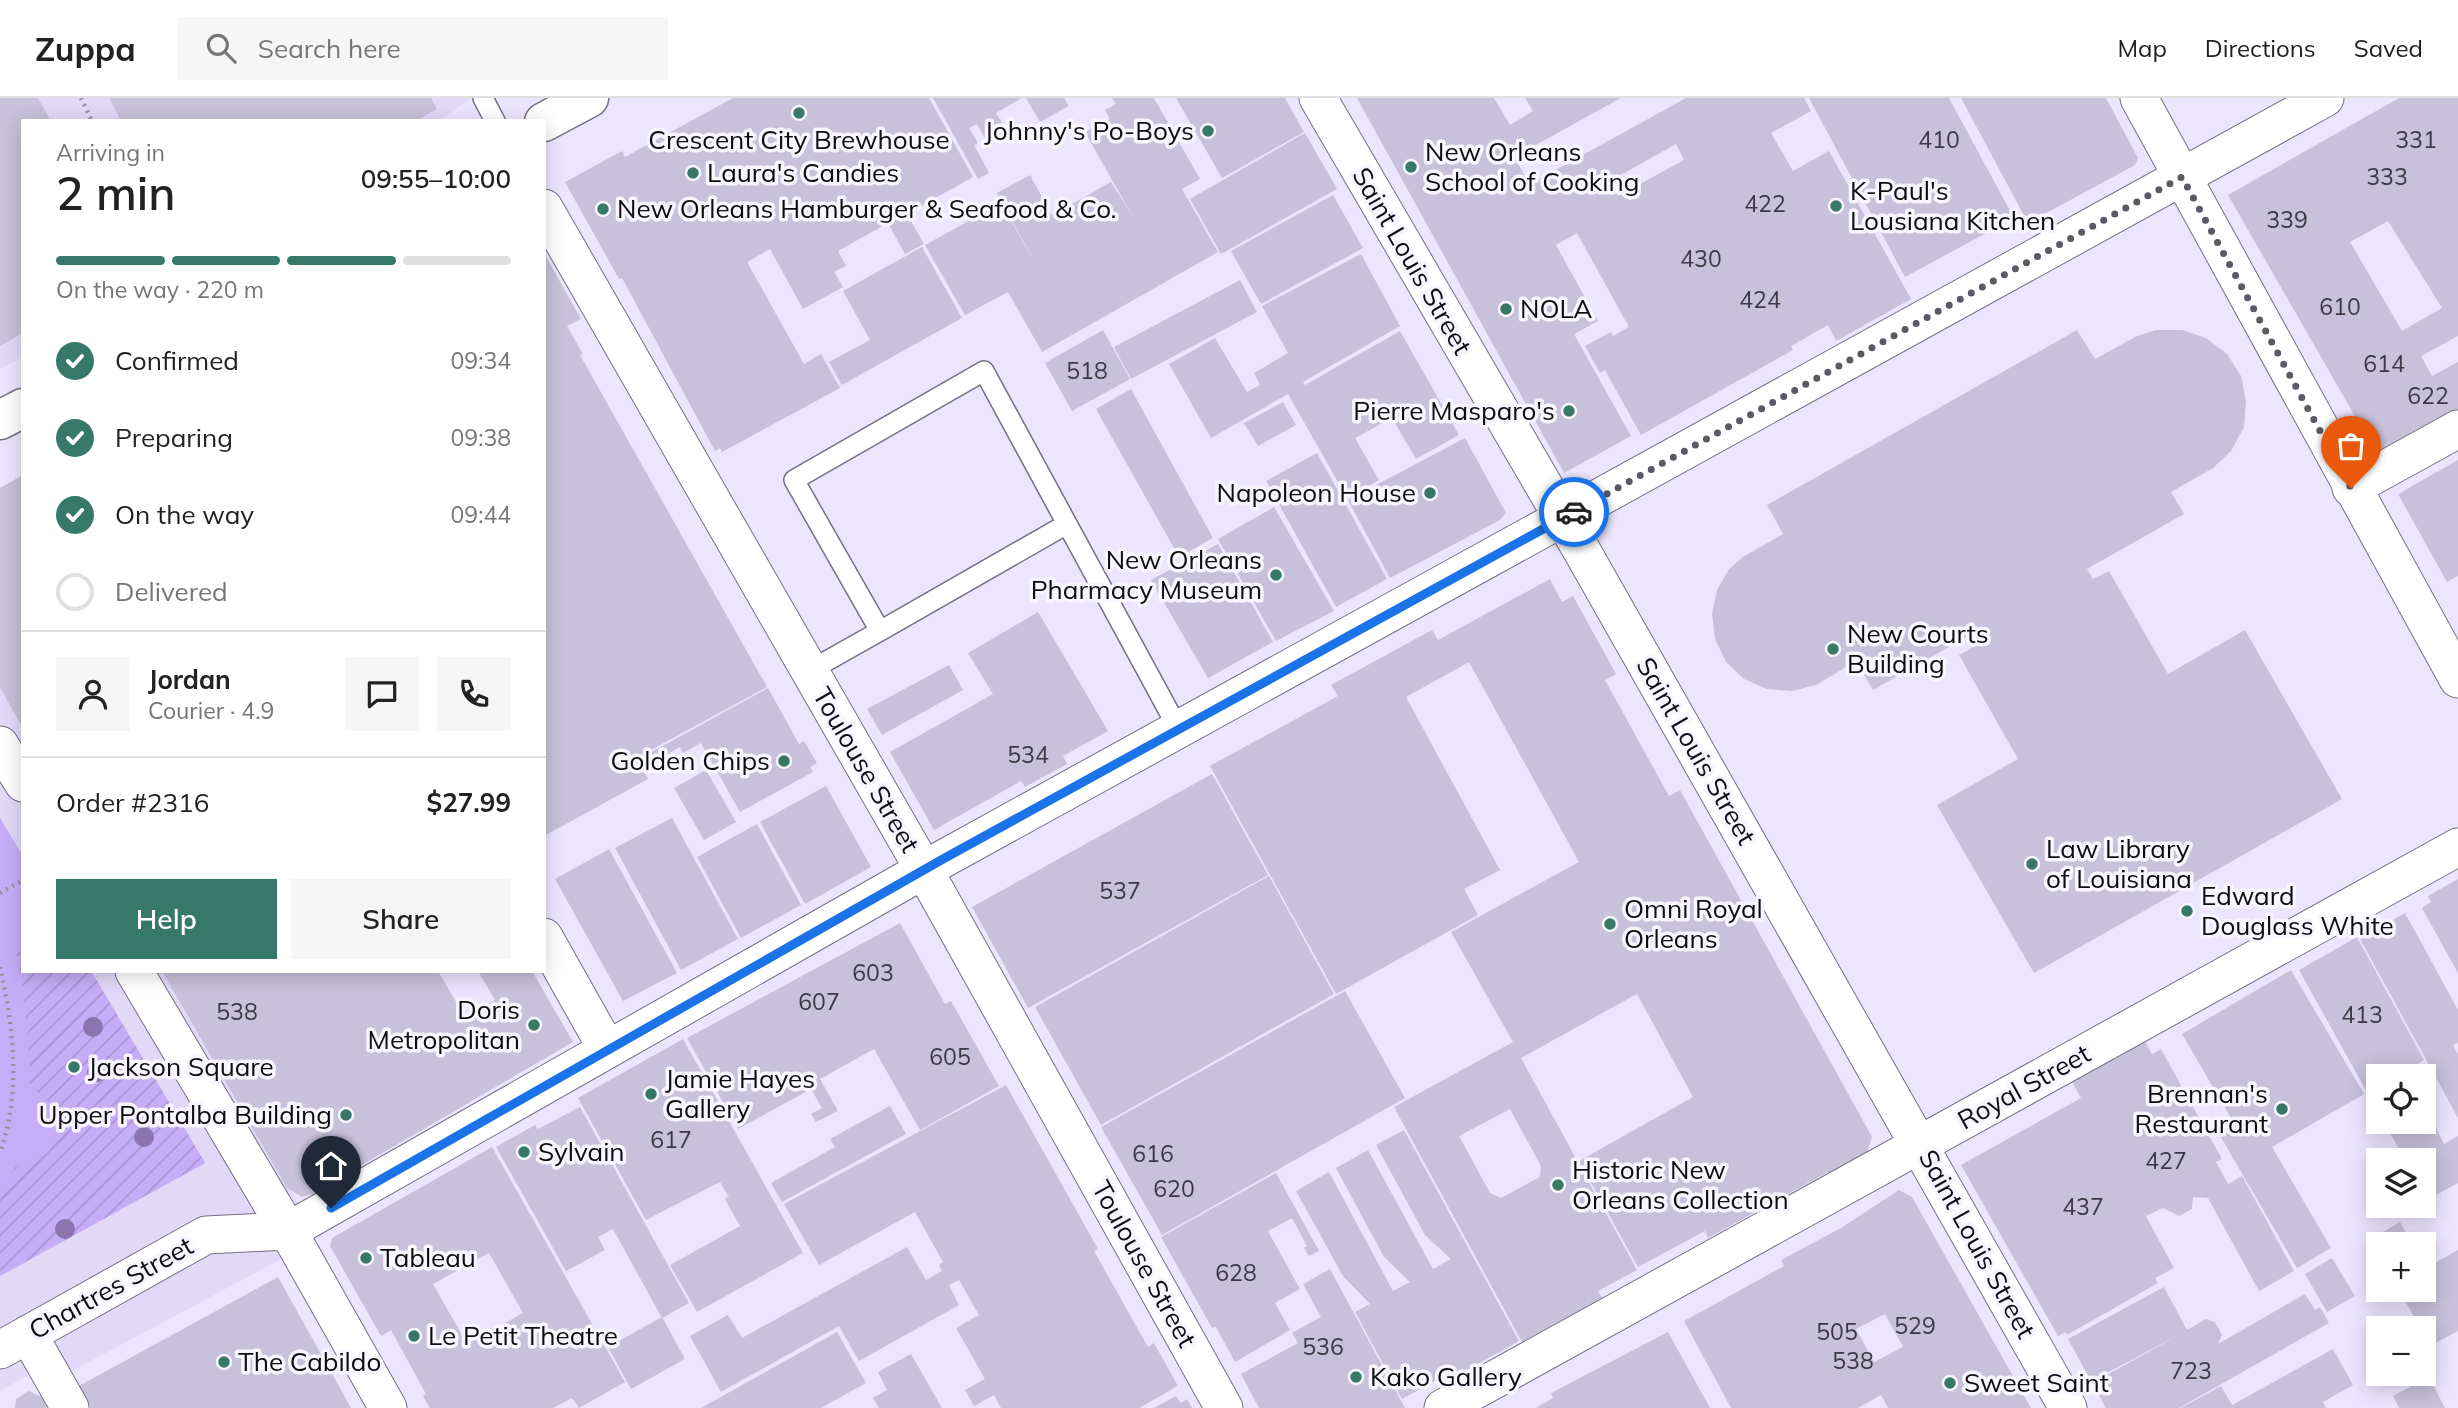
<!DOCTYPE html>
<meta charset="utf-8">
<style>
:root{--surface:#fff;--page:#f6f6f6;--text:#222;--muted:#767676;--line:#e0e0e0;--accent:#377969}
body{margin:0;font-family:Mulish,sans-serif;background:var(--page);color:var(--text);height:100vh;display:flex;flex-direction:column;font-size:26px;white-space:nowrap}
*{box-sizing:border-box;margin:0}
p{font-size:23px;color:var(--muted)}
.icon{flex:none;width:38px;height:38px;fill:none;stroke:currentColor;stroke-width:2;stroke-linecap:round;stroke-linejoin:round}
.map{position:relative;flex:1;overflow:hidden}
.panel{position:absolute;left:21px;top:21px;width:525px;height:854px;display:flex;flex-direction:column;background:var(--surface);border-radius:0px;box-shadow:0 4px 18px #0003}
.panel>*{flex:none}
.fabs{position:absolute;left:2366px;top:966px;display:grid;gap:14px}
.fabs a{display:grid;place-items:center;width:70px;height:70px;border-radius:0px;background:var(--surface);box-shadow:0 4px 18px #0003;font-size:35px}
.pin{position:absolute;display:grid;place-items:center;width:60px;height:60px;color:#fff;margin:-72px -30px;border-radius:50% 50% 50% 0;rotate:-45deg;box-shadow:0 0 7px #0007}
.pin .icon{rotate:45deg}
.courier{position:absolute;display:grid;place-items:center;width:70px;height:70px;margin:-35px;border:5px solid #1a73e8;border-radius:50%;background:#fff;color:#222;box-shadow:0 2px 9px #0007}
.overview em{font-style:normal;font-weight:600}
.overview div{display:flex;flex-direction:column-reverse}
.overview{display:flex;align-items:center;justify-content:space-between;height:119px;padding:0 35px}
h1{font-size:46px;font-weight:600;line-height:52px}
.bar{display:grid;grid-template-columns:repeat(4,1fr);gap:10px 7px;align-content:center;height:84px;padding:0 35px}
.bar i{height:9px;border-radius:5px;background:var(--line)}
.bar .selected{background:var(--accent)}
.bar p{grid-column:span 4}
.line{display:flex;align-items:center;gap:18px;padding:0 35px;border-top:2px solid var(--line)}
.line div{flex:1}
.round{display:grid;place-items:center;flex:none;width:74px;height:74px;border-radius:0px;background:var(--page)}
ol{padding:0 35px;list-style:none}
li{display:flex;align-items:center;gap:21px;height:77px}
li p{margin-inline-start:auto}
li .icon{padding:7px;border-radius:50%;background:var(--accent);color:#fff;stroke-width:4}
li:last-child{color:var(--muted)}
li i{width:38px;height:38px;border:4px solid var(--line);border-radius:50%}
.cta{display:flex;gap:14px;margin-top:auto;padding:14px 35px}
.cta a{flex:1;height:80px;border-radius:0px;background:var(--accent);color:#fff;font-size:28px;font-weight:600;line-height:80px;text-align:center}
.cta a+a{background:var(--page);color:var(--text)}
header{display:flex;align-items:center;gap:42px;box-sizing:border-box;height:98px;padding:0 35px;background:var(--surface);border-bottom:2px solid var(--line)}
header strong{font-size:33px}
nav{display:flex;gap:38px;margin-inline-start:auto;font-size:24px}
.search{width:490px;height:63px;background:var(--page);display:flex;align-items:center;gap:18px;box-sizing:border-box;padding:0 24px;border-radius:0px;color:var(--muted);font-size:26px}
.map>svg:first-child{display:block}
.built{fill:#e2d9f9}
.park{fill:#c5aef7}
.garden{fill:url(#garden-furrows)}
.building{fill:#c7c1d9;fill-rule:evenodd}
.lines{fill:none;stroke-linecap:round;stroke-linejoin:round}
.lane-casing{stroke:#766f85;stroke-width:22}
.street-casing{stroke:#766f85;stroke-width:39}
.secondary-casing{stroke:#766f85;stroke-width:41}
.path{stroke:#9691a3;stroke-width:4.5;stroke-dasharray:2 5;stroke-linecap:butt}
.lane{stroke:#fff;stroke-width:19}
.street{stroke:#fff;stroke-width:37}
.secondary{stroke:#fff;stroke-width:38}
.tree{fill:#8d73b0}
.done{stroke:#5c5865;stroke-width:7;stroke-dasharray:0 12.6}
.route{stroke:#1a73e8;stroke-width:9}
.poi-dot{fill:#377969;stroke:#f8f5ff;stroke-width:2.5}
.labels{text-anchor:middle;stroke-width:7;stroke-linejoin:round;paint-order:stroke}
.number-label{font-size:23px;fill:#3c3944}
.poi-label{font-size:26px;fill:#0e0c13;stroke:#f8f5ff;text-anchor:start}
.street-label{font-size:26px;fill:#0e0c13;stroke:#f8f5ff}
</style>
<header>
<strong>Zuppa</strong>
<div class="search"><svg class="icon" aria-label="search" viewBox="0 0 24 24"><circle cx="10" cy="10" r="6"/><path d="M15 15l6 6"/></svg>Search here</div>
<nav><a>Map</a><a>Directions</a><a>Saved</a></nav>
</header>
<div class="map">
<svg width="2458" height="1310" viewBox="0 0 2458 1310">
<defs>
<pattern id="garden-furrows" width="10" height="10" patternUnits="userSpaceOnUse" patternTransform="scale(1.75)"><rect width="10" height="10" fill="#c5aef7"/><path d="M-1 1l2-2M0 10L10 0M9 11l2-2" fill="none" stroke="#a894d3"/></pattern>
</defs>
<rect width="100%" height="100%" fill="#ece5fe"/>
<!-- built -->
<path class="built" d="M0 0H472L438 23H23V259L0 271Z
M0 590 23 630V758L0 720Z
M91 873H162L308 1123 298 1152 72 1273 46 1267 0 1293V1178L205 1065Z"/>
<!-- park -->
<path class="park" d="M0 720 23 758V873H91L205 1065 0 1178Z"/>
<!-- garden -->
<path class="garden" d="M23 832V873H91L205 1065 0 1178V1101L15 1069C42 1065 58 1051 60 1023L44 998 30 990 28 933 16 852Z"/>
<!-- building -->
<path class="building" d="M0 0H38L51 23H23V235L0 248Z
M109 0H431L437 11 416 23H121Z
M733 0H929L973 79 907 116 924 146 905 156 888 125 838 153 846 168 834 174 843 189 803 211 770 151 747 164 804 266 821 256 840 290 722 354 720 350 715 353 622 180 619 181 565 84 622 53 625 59Z
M933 0H1022L996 15 1008 35 988 46 977 26 969 30 978 45 974 47 989 75 978 81Z
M1026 0H1064L1069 8 1040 24Z
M1112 0H1154L1200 81 1182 91 1218 154 1042 254 1008 194 965 217 925 147 1001 105 1038 170 997 95 1030 77 1074 158 1052 117 1111 84 1133 119 1085 34 1110 21 1105 12 1116 6Z
M1176 0H1285L1304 34 1222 80Z
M1357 0H1494L1510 27 1533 13 1525 0H1621L1514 59 1530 86 1686 0H1804L1811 13 1771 35 1793 73 1829 53 1911 201 1836 243 1828 227 1791 248 1793 252 1641 337 1605 272 1600 275 1585 248 1611 234 1613 238 1629 229 1577 135 1556 147 1598 223 1574 236 1631 338 1564 375ZM1676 46 1684 62 1618 98 1610 83Z
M1809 0H1949L2014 120 1905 179Z
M1961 0H2106L2138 60 2135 67 2028 125Z
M2399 0H2458V238L2421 258 2432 278 2458 264V318L2380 362 2228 97ZM2388 123 2442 210 2402 233 2350 144Z
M1305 35 1337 91 1221 156 1190 101Z
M1333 97 1363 150 1261 206 1231 153Z
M922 149 962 220 842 287 829 264 870 242 843 193Z
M544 155 581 221 567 228 583 256 580 257 767 589 636 660 648 681 544 738Z
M1361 156 1400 228 1303 284 1305 287 1400 233 1459 337 1416 361 1392 320 1355 340 1379 382 1347 400 1288 296 1211 340 1169 266 1215 240 1247 294 1260 287 1254 275 1288 255 1262 208Z
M1240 182 1257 214 1131 281 1114 249Z
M1103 232 1130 281 1072 313 1045 265Z
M2077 232 2095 261 2137 238 2156 232H2182L2206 240 2227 256 2241 278 2246 303 2244 329 2231 353 2213 370 2171 394 2184 416 2087 471 2093 481 2109 473 2168 576 2245 532 2342 701 2034 875 1937 707 2018 661 1959 557 1981 545 1975 534 1873 592 1856 563 1816 587 1792 593 1767 591 1744 581 1726 564 1715 541 1712 516 1717 492 1729 471 1743 459 1783 436 1767 407Z
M1131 291 1213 440 1179 459 1096 311Z
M1283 304 1296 327 1258 348 1244 325Z
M1465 340 1506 415 1500 422 1390 480 1348 402Z
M1317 355 1387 481 1336 509 1266 383Z
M2458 362V478L2447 484 2398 396Z
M23 377V630L0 590V390Z
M1274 409 1334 513 1276 543 1218 441Z
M1218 446 1273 544 1208 580 1151 482Z
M1550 481 1562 504 1573 498 1616 576 1605 582 1669 698 1680 692 1872 1039 1865 1061 1831 1080 1828 1074 1708 1140 1705 1133 1638 1169 1579 1063 1693 999 1637 896 1521 960 1637 1172 1598 1193 1603 1201 1522 1244 1394 1009 1513 944 1451 834 1579 764 1469 564 1406 599 1500 772 1464 791 1478 817 1336 896 1210 668 1338 598 1331 587 1432 532 1438 542ZM1510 1011 1541 1068 1540 1079 1501 1100 1490 1095 1459 1038Z
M1038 514 1108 633 1063 658 1067 666 1025 689 1021 683 934 732 890 654 993 596 968 555Z
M949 567 963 592 882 637 867 611Z
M768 590 799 646 804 643 817 665 810 669 813 674 740 714 701 645 683 655 680 649 644 670 639 661Z
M706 672 736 724 704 742 674 690Z
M1212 676 1268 777 1028 910 972 809Z
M826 688 871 769 805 806 760 724Z
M672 720 738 841 681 872 615 750Z
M757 726 801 807 741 840 697 759Z
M609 751 677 875 623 903 555 781Z
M1269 778 1334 896 1101 1027 1035 909Z
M2458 781V875L2422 810 2431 804 2428 798Z
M2405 815 2458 912V945L2453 947 2458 956V1020L2360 841Z
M900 825 945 906 951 903 999 988 920 1032 874 951 820 981 838 1013 816 1024 811 1016 822 1010 811 991 738 1031 687 940Z
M2357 839 2424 962 2396 978H2378V1014L2299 872Z
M2291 872 2364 996 2272 1049 2331 1150 2297 1170 2219 1036 2235 1027 2182 936Z
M162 873H438L465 919 495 902 478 873H532L573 944 312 1096 302 1099 287 1090Z
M1345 893 1405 1000 1162 1137 1101 1029Z
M2143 940 2152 956 2161 951 2222 1061 2216 1064 2228 1086 2242 1078 2294 1173 2259 1193 2208 1100 2193 1099 2192 1111 2179 1118 2163 1110 2146 1118 2136 1100 2174 1170 2155 1180 2158 1185 2067 1237 2066 1234 2058 1238 1961 1067 2081 1000 2070 980Z
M683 941 803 1155 697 1214 670 1167 740 1128 725 1101 729 1099 720 1084 646 1122 578 1000Z
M1006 987 1098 1151 1094 1153 1148 1249 1154 1245 1178 1288 1139 1310H1001L994 1297 974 1308 965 1292 985 1281 956 1230 979 1217 959 1182 949 1187 959 1207 859 1263 839 1228 721 1294 690 1238 728 1217 742 1240 907 1149 926 1182 942 1173 939 1167 943 1164 915 1114 819 1167 784 1106Z
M2424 1005 2444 1046 2458 1038V1085L2427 1102 2424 1096V1062H2405L2384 1024H2424Z
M890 1008 906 1036 782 1104 771 1085 835 1049 830 1041Z
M580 1009 689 1205 662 1220 613 1131 598 1139 605 1152 566 1173 496 1049 535 1027 538 1031Z
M1404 1032 1519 1243 1445 1284 1442 1279 1402 1301 1355 1214 1370 1206 1343 1178 1296 1093 1329 1074 1393 1193 1410 1184 1384 1159 1336 1070 1368 1052 1433 1171 1451 1161 1425 1137 1376 1047Z
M492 1049 625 1284 579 1310 572 1300 553 1310H430L423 1298 426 1296 391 1232 381 1238 330 1148 332 1140ZM489 1155 523 1215 467 1246 433 1186Z
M1276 1075 1319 1153 1309 1158 1304 1150 1307 1148 1292 1120 1268 1133 1300 1191 1275 1205 1290 1232 1235 1264 1216 1229 1212 1230 1161 1139Z
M1899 1092 1912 1099 2031 1310H1888L1881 1297 1858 1310H1731L1684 1223 1784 1168 1781 1162 1841 1130ZM1885 1216 1903 1249 1874 1264 1856 1231Z
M2400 1124 2412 1146H2378V1154L2371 1141Z
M2458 1152V1233L2430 1248 2424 1230H2420L2399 1192H2424V1171Z
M2332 1160 2355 1198 2327 1214 2305 1176Z
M1330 1171 1405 1310H1259L1241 1276 1298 1245 1292 1235 1321 1219 1303 1186Z
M278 1179 351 1310H91L79 1288Z
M2164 1189 2187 1232 2206 1221 2215 1224 2222 1237 2218 1246 2305 1196 2315 1212 2320 1209 2329 1225 2179 1310H2106L2092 1285 2181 1236 2091 1283 2068 1241Z
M662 1219 685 1261 631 1291 608 1249Z
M837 1234 866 1285 821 1310H701Z
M1668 1234 1710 1310H1536L1553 1300 1551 1295Z
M2333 1251 2353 1287 2323 1304 2326 1310H2181L2221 1288 2232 1307Z
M911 1256 942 1310H879L873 1300 887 1292 878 1274Z
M2429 1279 2445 1310H2399L2393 1298Z
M29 1293 46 1301V1310H15L16 1301Z
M1176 1298 1181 1305 1187 1301 1192 1310H1154Z"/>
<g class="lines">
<!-- lane casing -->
<g class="lane-casing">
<path id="lane" d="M483 0 495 23
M1067 426 880 533 794 382 984 273 1179 632
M809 573 880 533"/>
</g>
<!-- street casing -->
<g class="street-casing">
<path id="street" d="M1318 0 1582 453 2068 1310
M2139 0 2458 581
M544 110 924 772 1224 1310
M2351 390 2458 331
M0 647 23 685
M544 839 607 951
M134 873 288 1133 388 1310
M28 1236 70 1310
M0 1252 206 1137 288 1133 943 761 2325 0
M1443 1310 2458 749"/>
</g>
<!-- secondary casing -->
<g class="secondary-casing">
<path id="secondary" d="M544 24 589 0
M0 322 23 310"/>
</g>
<!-- path -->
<path class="path" d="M81 0 92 23
M0 795 23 782
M0 869C14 930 21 996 0 1055"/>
<!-- lane -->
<use href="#lane" class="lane"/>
<!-- street -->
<use href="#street" class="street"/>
<!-- secondary -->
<use href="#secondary" class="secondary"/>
</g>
<!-- trees -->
<g class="tree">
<circle cx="93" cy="929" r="10"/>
<circle cx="97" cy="974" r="10"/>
<circle cx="144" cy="1039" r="10"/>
<circle cx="65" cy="1131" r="10"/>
</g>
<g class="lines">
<!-- done -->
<path class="done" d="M1574 414 2182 79 2351 390"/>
<!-- route -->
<path class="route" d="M331 1110 943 761 1574 414"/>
</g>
<!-- markers -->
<g class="poi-dot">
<circle cx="799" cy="15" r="7"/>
<circle cx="1208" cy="33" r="7"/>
<circle cx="1411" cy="69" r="7"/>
<circle cx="693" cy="75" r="7"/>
<circle cx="1836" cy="108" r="7"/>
<circle cx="603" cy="111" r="7"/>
<circle cx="1506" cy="211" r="7"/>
<circle cx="1569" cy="313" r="7"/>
<circle cx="1430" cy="395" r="7"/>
<circle cx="1276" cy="477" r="7"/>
<circle cx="1833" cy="551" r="7"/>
<circle cx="784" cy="663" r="7"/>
<circle cx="2032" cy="766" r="7"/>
<circle cx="2187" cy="813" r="7"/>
<circle cx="1610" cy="826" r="7"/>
<circle cx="534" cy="927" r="7"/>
<circle cx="74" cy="969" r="7"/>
<circle cx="651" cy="996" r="7"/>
<circle cx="2282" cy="1011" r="7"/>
<circle cx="346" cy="1017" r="7"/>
<circle cx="524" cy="1054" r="7"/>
<circle cx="1558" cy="1087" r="7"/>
<circle cx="366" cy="1160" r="7"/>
<circle cx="414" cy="1238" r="7"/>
<circle cx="224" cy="1264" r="7"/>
<circle cx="1356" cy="1279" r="7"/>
<circle cx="1950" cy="1285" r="7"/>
</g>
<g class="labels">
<!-- number labels -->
<g class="number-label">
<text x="1939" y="50">410</text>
<text x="2416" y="50">331</text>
<text x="2387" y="87">333</text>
<text x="1765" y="114">422</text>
<text x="2287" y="130">339</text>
<text x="1701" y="169">430</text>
<text x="1760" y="210">424</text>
<text x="2340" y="217">610</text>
<text x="2384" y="274">614</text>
<text x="1087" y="281">518</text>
<text x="2428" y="306">622</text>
<text x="1028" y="665">534</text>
<text x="1120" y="801">537</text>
<text x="873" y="883">603</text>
<text x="819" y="912">607</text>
<text x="237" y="922">538</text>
<text x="2362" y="925">413</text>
<text x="950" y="967">605</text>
<text x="671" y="1050">617</text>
<text x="1153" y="1064">616</text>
<text x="2166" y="1071">427</text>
<text x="1174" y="1099">620</text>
<text x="2083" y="1117">437</text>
<text x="1236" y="1183">628</text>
<text x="1915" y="1236">529</text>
<text x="1837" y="1242">505</text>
<text x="1323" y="1257">536</text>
<text x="1853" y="1271">538</text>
<text x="2191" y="1281">723</text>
</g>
<!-- poi labels -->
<g class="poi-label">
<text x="1194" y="42" text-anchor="end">Johnny's Po-Boys</text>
<text x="799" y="51" text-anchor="middle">Crescent City Brewhouse</text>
<text x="1425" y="63">New Orleans<tspan x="1425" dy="30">School of Cooking</tspan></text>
<text x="707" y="84">Laura's Candies</text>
<text x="1850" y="102">K-Paul's<tspan x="1850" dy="30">Lousiana Kitchen</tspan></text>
<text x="617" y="120">New Orleans Hamburger &amp; Seafood &amp; Co.</text>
<text x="1520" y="220">NOLA</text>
<text x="1555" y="322" text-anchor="end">Pierre Masparo's</text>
<text x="1416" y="404" text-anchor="end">Napoleon House</text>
<text x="1262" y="471" text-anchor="end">New Orleans<tspan x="1262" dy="30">Pharmacy Museum</tspan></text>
<text x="1847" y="545">New Courts<tspan x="1847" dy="30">Building</tspan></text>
<text x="770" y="672" text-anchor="end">Golden Chips</text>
<text x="2046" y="760">Law Library<tspan x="2046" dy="30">of Louisiana</tspan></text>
<text x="2201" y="807">Edward<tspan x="2201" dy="30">Douglass White</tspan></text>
<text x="1624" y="820">Omni Royal<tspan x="1624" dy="30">Orleans</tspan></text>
<text x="520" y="921" text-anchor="end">Doris<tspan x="520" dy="30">Metropolitan</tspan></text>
<text x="88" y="978">Jackson Square</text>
<text x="665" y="990">Jamie Hayes<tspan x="665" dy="30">Gallery</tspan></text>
<text x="2268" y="1005" text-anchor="end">Brennan's<tspan x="2268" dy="30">Restaurant</tspan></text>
<text x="332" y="1026" text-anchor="end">Upper Pontalba Building</text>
<text x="538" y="1063">Sylvain</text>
<text x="1572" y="1081">Historic New<tspan x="1572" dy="30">Orleans Collection</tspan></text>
<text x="380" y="1169">Tableau</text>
<text x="428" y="1247">Le Petit Theatre</text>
<text x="238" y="1273">The Cabildo</text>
<text x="1370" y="1288">Kako Gallery</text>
<text x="1964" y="1294">Sweet Saint</text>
</g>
<!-- street labels -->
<g class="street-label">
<text transform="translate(1412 163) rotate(60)" y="9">Saint Louis Street</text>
<text transform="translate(1696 653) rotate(60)" y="9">Saint Louis Street</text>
<text transform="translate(866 672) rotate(60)" y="9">Toulouse Street</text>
<text transform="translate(2024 989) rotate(-29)" y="9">Royal Street</text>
<text transform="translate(1977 1146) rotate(61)" y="9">Saint Louis Street</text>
<text transform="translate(1144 1166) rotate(61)" y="9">Toulouse Street</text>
<text transform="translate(111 1190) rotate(-29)" y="9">Chartres Street</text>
</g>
</g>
</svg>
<div class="fabs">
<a><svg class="icon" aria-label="locate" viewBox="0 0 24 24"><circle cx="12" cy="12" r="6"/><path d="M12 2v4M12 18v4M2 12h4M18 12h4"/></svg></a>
<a><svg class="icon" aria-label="layers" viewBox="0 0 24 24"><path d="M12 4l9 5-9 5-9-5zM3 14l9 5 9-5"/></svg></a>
<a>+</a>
<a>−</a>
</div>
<div class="pin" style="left:2351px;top:390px;background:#ea580c"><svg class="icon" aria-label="bag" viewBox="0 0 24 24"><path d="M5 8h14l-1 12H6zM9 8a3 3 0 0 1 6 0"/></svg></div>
<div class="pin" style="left:331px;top:1110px;background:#1f2937"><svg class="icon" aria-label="home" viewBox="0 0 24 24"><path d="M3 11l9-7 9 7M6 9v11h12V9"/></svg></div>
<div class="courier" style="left:1574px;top:414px"><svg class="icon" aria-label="car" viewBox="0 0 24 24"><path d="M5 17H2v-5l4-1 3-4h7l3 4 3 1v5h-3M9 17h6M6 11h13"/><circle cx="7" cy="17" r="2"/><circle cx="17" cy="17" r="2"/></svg></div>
<section class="panel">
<div class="overview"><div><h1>2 min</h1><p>Arriving in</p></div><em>09:55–10:00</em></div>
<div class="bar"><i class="selected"></i><i class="selected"></i><i class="selected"></i><i></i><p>On the way · 220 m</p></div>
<ol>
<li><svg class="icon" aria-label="check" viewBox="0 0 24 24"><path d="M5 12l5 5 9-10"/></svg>Confirmed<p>09:34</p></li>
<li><svg class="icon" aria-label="check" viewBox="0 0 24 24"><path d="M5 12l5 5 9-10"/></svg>Preparing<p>09:38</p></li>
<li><svg class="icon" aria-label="check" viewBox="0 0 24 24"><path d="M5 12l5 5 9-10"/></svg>On the way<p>09:44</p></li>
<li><i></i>Delivered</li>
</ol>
<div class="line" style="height:126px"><a class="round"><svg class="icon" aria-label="person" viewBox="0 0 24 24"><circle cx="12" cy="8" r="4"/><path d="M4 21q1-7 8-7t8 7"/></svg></a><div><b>Jordan</b><p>Courier · 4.9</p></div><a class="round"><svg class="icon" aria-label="chat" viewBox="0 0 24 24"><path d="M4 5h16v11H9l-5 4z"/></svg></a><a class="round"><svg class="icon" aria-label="phone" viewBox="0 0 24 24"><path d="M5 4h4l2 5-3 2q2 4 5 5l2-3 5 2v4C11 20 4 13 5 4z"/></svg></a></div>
<div class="line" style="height:91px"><div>Order #2316</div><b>$27.99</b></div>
<div class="cta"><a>Help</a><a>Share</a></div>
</section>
</div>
